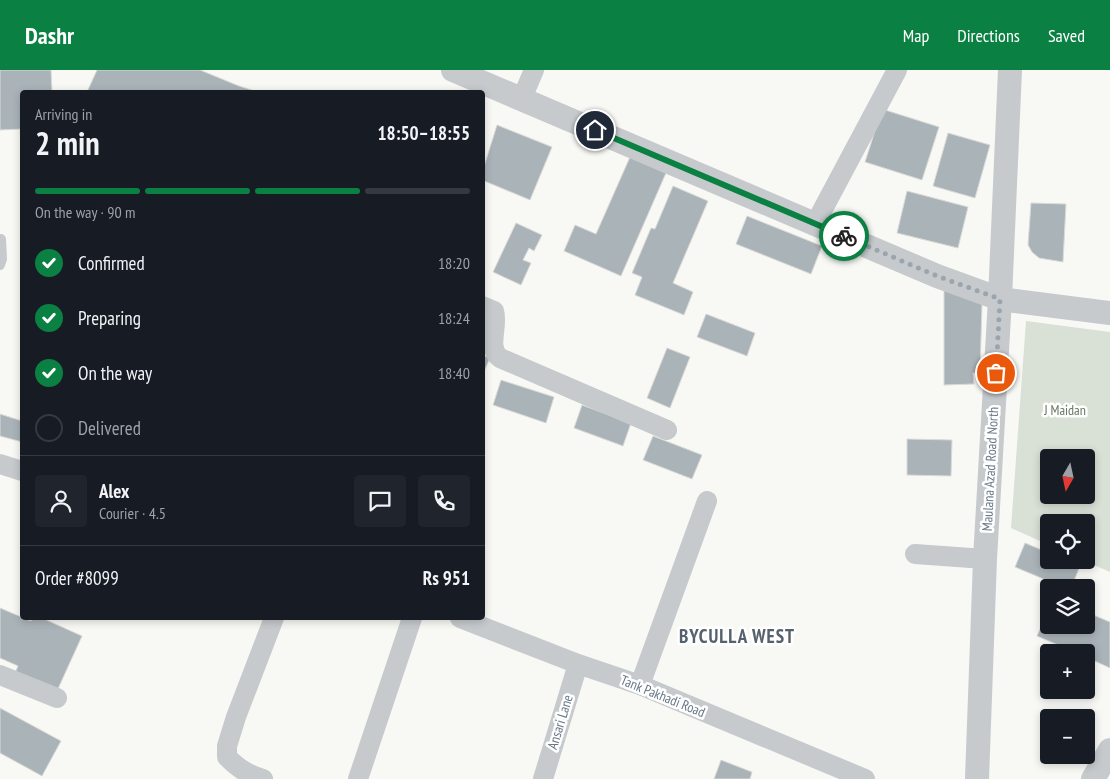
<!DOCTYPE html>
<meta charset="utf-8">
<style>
:root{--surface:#171b24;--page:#20242c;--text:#f1f3f6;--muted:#9ea1a6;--line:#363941;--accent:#0b8043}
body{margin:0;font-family:"PT Sans Narrow",sans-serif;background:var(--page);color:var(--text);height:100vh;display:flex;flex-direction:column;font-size:19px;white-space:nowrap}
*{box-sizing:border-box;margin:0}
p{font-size:16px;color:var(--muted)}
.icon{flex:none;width:28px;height:28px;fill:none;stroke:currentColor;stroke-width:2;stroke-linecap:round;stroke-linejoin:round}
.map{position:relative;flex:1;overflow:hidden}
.panel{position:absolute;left:20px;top:20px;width:465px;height:530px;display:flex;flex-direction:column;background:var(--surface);border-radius:5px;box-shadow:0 2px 8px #0003}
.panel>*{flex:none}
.needle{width:32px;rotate:189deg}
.controls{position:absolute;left:1040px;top:379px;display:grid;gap:10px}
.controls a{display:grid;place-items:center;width:55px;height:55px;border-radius:5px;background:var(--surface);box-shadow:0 2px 8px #0003;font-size:25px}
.pin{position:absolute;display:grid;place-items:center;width:42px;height:42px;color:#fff;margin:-21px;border:2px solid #fff;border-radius:50%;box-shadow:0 1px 5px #0007}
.courier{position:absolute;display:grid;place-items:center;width:50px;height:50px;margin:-25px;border:4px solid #0b8043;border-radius:50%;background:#fff;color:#222;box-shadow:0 1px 6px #0007}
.head em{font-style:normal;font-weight:700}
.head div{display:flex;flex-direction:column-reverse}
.head{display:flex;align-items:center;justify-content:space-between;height:85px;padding:0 15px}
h1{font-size:32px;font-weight:700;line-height:38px}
.bar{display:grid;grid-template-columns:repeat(4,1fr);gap:8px 5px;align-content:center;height:60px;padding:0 15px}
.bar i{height:6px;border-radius:4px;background:var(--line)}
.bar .selected{background:var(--accent)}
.bar p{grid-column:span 4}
.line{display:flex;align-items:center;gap:12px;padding:0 15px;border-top:1px solid var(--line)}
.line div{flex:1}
.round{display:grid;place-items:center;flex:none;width:52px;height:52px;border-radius:5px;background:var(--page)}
ol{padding:0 15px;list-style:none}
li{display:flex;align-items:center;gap:15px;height:55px}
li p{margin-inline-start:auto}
li .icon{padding:5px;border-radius:50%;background:var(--accent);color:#fff;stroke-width:4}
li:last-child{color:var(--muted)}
li i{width:28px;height:28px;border:2px solid var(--line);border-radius:50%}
header{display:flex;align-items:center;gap:30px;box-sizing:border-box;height:70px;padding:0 25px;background:var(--accent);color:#fff}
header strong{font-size:24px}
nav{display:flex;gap:28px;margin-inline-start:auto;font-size:18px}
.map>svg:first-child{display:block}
.green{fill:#d9e0d6;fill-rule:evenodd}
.building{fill:#aab3b8;stroke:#dadad7}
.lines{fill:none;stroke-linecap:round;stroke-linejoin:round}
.service{stroke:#c6cacd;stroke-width:10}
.minor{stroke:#c6cacd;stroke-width:20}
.tertiary{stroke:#c6cacd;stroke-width:24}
.done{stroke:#9aa5ae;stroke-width:5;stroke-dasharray:0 9}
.route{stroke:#0b8043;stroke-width:6}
.labels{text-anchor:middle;stroke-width:5;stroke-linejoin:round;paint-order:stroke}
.park-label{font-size:14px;fill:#667962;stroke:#fff}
.street-label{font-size:14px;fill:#677887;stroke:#fff}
.district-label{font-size:19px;font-weight:bold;letter-spacing:1px;fill:#55616c;stroke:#fff}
</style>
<header>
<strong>Dashr</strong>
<nav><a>Map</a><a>Directions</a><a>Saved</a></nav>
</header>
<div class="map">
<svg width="1110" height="709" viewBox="0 0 1110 709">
<rect width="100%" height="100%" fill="#f8f8f5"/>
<!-- green -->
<path class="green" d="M1026 251 1110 262V502L1083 490H1086V452H1049V475L1011 458ZM1049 388H1086V425H1049Z"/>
<!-- building -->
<path class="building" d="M0 0H51L52 22H22V59L0 60Z
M97 0H200L239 16 258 22H87Z
M882 39 939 57 922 110 865 92Z
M497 55 552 77 530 130 482 110V103Z
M948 63 990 75 975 128 933 116Z
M630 87 666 103 621 206 564 181 575 155 596 164Z
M673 116 708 131 673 213 693 222 684 245 635 225 642 207 632 203 651 158 655 159Z
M907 121 968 137 958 178 897 163Z
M1031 133 1066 134 1063 192 1039 188 1032 182 1028 175Z
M747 146 822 176 811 204 736 174Z
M516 153 542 165 534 181 529 178 523 190 531 193 521 215 493 202Z
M944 214 982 234 980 303H973L974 314 944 315Z
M706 244 755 263 747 286 697 267Z
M667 278 690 287 670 338 647 328Z
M482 285 490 288 482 306Z
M501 310 554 327 546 353 493 335Z
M582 335 631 353 623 376 574 358Z
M0 344 22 351V372L0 366Z
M653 366 702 385 692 409 643 390Z
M907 369 952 370 951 406 907 405Z
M1025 473 1049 483V490H1066L1080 496 1071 518H1065L1015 497Z
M0 538 31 551 32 548H42L82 566 57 621 15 603 18 596 0 588Z
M1049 539V555H1086V542L1110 552V598L1086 587V582H1075L1037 566Z
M0 638 61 671 42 706 0 683Z
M721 690 752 702 750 709H714Z"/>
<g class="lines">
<!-- service -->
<path class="service" d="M0 169H1L2 189 0 195"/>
<!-- minor -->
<path class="minor" d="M522 28 534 0
M815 154 897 0
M482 236 494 241C499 256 486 277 500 288L667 360
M0 394 22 401
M915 484 985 489
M460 548 578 594 640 615 865 709
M0 605 57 628
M640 615 707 431
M263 709C247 704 239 699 227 687V676L236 647 274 548
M358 709 412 548
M543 709 578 594"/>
<!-- tertiary -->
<path class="tertiary" d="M453 0 937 206 1000 229 1110 243
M977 709 985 489 1000 229 1010 0
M1093 709 1110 680"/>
</g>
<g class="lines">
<!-- done -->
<path class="done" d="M844 166 937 206 1000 229 996 303"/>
<!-- route -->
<path class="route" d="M595 60 844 166"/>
</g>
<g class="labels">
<!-- park labels -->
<g class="park-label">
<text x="1065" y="345">J Maidan</text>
</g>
<!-- street labels -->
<g class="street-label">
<text transform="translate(990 399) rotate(-87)" y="5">Maulana Azad Road North</text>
<text transform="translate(663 626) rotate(22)" y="5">Tank Pakhadi Road</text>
<text transform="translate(560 652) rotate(-73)" y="5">Ansari Lane</text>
</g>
<!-- district labels -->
<g class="district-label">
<text x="737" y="573">BYCULLA WEST</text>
</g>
</g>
</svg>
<div class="controls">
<a><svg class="needle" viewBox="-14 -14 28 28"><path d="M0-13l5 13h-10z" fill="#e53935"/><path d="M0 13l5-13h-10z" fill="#9ea1a6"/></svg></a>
<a><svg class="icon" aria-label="locate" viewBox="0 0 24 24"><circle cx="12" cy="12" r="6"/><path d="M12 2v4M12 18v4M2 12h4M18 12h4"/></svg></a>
<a><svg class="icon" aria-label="layers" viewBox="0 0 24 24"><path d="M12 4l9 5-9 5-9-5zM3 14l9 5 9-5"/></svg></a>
<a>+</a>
<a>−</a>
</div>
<div class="pin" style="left:996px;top:303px;background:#ea580c"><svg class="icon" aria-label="bag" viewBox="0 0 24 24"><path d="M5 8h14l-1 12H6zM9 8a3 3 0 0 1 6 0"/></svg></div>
<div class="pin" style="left:595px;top:60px;background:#1f2937"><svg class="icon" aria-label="home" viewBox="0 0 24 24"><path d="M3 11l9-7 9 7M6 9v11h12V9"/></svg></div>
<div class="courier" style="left:844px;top:166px"><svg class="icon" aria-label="bike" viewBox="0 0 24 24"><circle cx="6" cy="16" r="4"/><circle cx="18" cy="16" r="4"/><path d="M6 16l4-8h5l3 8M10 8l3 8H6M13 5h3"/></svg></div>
<section class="panel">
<div class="head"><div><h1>2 min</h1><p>Arriving in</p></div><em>18:50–18:55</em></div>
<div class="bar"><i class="selected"></i><i class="selected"></i><i class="selected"></i><i></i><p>On the way · 90 m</p></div>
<ol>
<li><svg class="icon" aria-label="check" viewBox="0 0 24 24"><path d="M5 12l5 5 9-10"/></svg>Confirmed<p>18:20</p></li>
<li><svg class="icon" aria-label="check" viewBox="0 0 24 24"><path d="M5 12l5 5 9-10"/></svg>Preparing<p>18:24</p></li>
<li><svg class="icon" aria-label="check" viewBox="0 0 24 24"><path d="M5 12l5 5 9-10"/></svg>On the way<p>18:40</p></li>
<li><i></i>Delivered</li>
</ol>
<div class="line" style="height:90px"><a class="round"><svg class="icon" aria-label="person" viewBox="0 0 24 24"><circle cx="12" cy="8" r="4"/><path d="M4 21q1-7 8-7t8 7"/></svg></a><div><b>Alex</b><p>Courier · 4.5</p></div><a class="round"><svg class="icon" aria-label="chat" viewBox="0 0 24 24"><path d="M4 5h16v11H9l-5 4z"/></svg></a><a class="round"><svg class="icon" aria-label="phone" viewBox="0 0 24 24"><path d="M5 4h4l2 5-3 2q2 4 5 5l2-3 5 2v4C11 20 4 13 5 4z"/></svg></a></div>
<div class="line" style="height:65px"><div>Order #8099</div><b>Rs 951</b></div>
</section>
</div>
